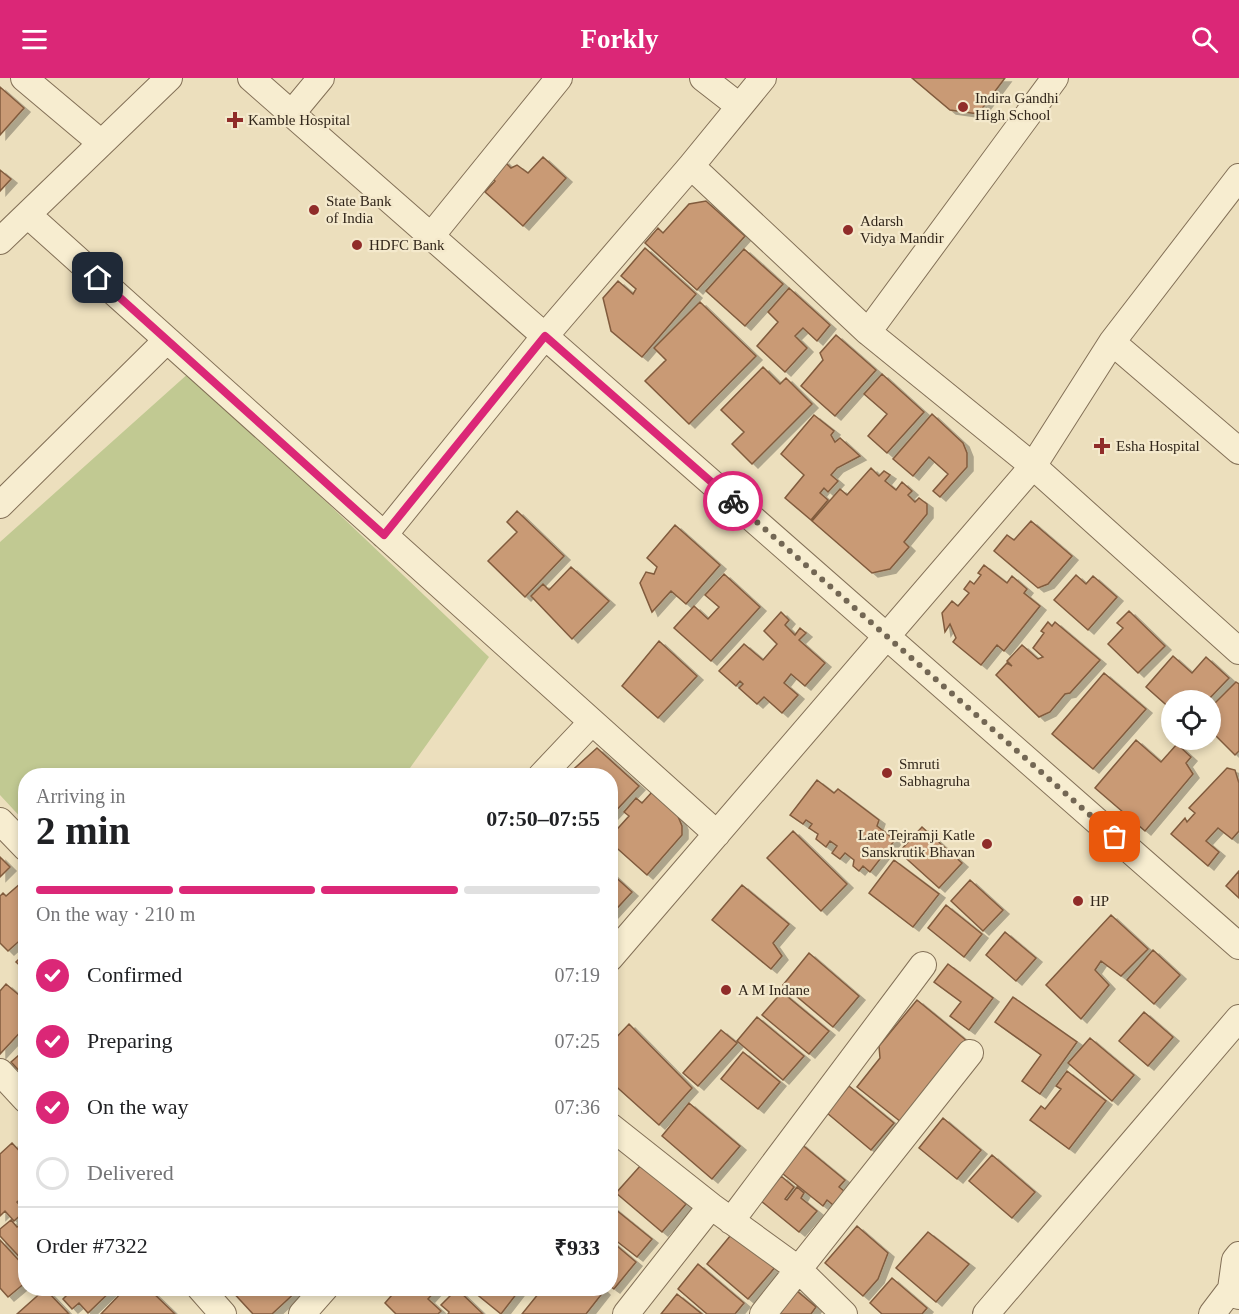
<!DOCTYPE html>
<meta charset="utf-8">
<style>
:root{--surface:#fff;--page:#f6f6f6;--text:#202124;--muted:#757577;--line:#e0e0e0;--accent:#db2777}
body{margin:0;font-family:"Times New Roman",serif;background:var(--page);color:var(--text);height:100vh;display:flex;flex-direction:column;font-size:22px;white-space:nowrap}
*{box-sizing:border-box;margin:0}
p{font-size:20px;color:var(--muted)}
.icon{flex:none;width:33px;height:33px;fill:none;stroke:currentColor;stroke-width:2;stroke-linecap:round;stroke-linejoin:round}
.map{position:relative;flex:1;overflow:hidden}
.details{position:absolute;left:18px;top:690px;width:600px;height:528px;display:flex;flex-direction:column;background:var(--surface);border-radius:24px;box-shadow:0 3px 9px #0003}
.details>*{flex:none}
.fabs{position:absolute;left:1161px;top:612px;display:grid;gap:12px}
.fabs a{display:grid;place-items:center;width:60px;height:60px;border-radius:50%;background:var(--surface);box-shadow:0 3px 9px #0003;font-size:30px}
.pin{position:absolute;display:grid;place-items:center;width:51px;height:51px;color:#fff;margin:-26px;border-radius:12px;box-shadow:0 3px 9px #0006}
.courier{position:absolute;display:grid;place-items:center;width:60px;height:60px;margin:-30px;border:4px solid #db2777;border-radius:50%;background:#fff;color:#222;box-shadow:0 2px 8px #0007}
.headline em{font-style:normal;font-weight:600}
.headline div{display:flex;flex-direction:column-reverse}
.headline{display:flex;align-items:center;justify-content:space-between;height:102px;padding:0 18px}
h1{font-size:39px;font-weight:600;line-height:45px}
.bar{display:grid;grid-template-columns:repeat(4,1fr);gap:9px 6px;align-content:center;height:72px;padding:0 18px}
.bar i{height:8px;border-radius:4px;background:var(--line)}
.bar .on{background:var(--accent)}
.bar p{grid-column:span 4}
.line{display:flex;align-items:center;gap:15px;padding:0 18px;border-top:2px solid var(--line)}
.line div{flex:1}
ol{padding:0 18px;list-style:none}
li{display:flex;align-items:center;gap:18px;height:66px}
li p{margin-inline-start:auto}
li .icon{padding:6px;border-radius:50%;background:var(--accent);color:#fff;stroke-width:4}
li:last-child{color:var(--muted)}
li i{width:33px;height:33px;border:3px solid var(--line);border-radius:50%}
header{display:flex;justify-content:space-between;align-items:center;height:78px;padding:0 18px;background:var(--accent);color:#fff;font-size:27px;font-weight:600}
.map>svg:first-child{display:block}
.green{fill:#c1c992}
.building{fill:#c99a74;stroke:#815b3e;stroke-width:1.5;filter:url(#shadow)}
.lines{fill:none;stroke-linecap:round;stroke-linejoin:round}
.street-casing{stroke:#837057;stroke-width:28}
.street{stroke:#f7edd0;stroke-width:26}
.done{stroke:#736754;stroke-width:6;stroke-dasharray:0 10.8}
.route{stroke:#db2777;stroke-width:8}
.poi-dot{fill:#902c29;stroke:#f4e9cc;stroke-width:2}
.labels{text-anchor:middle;stroke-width:4.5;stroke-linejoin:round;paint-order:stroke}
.poi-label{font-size:15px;fill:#32271b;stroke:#f4e9cc;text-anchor:start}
</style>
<header><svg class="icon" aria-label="menu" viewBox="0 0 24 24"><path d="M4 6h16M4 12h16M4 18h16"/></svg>Forkly<svg class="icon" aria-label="search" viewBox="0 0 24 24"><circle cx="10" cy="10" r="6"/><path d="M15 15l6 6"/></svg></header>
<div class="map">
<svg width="1239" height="1236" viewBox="0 0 1239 1236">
<defs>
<filter id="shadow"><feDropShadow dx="6" dy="4" stdDeviation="0" flood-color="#0004"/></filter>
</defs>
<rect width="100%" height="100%" fill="#ecdfbd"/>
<!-- green -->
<path class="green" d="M190 294 489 579 405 697 26 698 25 744 0 717V464Z"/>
<!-- building -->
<path class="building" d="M912 0H1005L978 36 950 32Z
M0 9 24 30 0 57Z
M543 79 566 100 523 148 485 114 495 103 489 98 503 82 511 90 517 87 528 95Z
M0 92 11 101 0 113Z
M706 123 745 158 697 212 645 165 658 150 663 155 689 126Z
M645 170 696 216 642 279 611 253 603 220 618 203 633 216 636 211 621 198Z
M744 171 783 206 745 248 706 213Z
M789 210 830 247 817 263 803 250 795 258 807 270 785 294 757 268 778 244 768 234Z
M700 224 756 278 689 346 645 303 666 282 654 270Z
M836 257 876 292 835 338 801 308 823 282 820 275Z
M763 289 780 306 786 300 812 326 752 386 732 366 744 354 721 332Z
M882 296 924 334 887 375 868 358 887 336 864 316Z
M932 336 963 365 967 375V389L940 419 933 413 948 396 929 379 913 398 893 381Z
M814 337 834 353 831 357 835 364 840 360 860 378 837 390 831 397 838 403 828 414 824 410 820 415 828 422 811 442 785 420 804 397 781 376Z
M871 390 879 398 884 393 890 397 885 403 896 412 902 404 912 413 908 417 915 424 919 420 927 426V436L904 464 909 469 890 491 872 495 812 443 840 411 847 417Z
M517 433 564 478 525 519 488 483 517 454 507 444Z
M1031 443 1072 478 1048 506 1038 510 994 473 1007 457 1014 462Z
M675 447 720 487 686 526 671 513 652 534 640 505 646 494 654 496 657 489 647 480Z
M984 487 1007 505 1012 498 1027 511 1024 515 1040 528 1004 573 997 567 981 587 953 564 956 560 950 546 945 554 942 535 952 523 958 528 969 515 964 511 970 503 974 506 981 497 978 495Z
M571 489 609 523 572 561 531 518 543 506 549 512Z
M724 496 760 529 711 583 674 550 694 528 708 541 719 529 705 517Z
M1076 497 1086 506 1093 498 1117 519 1088 552 1054 522Z
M1129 533 1165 568 1138 595 1108 566 1123 550 1117 545Z
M781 534 789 542 785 547 795 557 800 550 806 555 799 562 825 585 805 608 791 596 784 605 798 617 782 635 764 619 757 626 739 610 743 606 740 603 736 608 719 593 744 566 763 582 777 566 764 553Z
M1048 544 1052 548 1055 544 1100 582 1070 615 1065 616 1050 634 1039 639 996 597 1007 585 1012 588 1007 583 1022 567 1038 581 1043 579 1033 570 1044 555 1041 553Z
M659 563 697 598 658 640 622 608Z
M1173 578 1192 595 1206 579 1229 600 1208 622H1172V632L1146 609Z
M1104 595 1146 631 1093 691 1052 656Z
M1236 604 1239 606V673L1235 677 1210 652V630Z
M1136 662 1161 684 1177 666 1191 679 1186 685 1193 696 1145 753 1095 710Z
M597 670 639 708 610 739V698H566Z
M1227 690 1235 692 1239 705V753L1232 761 1218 750 1206 763 1219 774 1208 788 1171 756 1185 740 1187 744 1195 735 1189 730Z
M817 702 834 715 838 711 879 742 877 748 895 762 870 794 863 788 859 793 853 788 854 782 845 775 840 781 832 775 837 768 830 763 826 769 816 761 818 756 809 750 812 746 806 742 803 746 790 737Z
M652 714 677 736 682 748V757L647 797 610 764V759L629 738 624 734 636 720 642 725Z
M922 749 962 785 939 810 899 774Z
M793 753 847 806 821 833 767 780Z
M0 779 10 789 0 799Z
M894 782 939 816 913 849 869 815Z
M1239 793V820L1226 808Z
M610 794 632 814 610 838Z
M970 802 1003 832 983 853 951 823Z
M21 805 26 809V857L8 873 0 865V818L3 815 6 818Z
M742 807 789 846 773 865 782 878 771 891 712 842Z
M946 827 982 856 964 879 928 850Z
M1111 837 1148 871 1121 898 1101 883 1095 892 1109 907 1081 941 1046 907Z
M1005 854 1036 880 1016 903 986 877Z
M1153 872 1180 897 1154 926 1127 902Z
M26 874V893L16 884Z
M809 875 859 918 833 949 783 907Z
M948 886 993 920 969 952 950 938 961 924 934 904Z
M6 906 26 923V948L0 976V913Z
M782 914 829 953 809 976 762 937Z
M1013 919 1077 964 1040 1016 1022 1003 1041 977 995 944Z
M917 922 967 963 901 1044 857 1009 880 980 879 968Z
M1144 934 1173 959 1148 988 1119 963Z
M757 939 804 978 783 1002 737 963Z
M629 946 692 1010 659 1047 610 1003V966Z
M721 952 737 965 698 1008 683 995Z
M1090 960 1134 997 1112 1023 1068 985Z
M26 971V1000L11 984Z
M743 974 780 1004 758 1031 721 1001Z
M1067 993 1106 1023 1069 1071 1030 1042 1041 1028 1045 1031 1061 1011 1056 1008Z
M849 1008 894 1045 871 1072 827 1035Z
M689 1025 740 1068 712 1101 662 1058Z
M943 1040 981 1072 957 1101 919 1070Z
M12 1065 26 1080V1116L17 1124 25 1133 14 1143 5 1133 0 1138V1076Z
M800 1065 845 1102 839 1109 849 1117 838 1131 827 1122 823 1128 778 1092Z
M992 1077 1035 1114 1012 1140 969 1103Z
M641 1087 686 1126 662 1154 616 1115Z
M781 1098 794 1109 785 1121 787 1122 797 1109 804 1115 801 1120 817 1133 799 1154 761 1123Z
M610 1127 652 1161 637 1179 610 1158Z
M11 1142 17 1149 26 1142V1186L0 1158V1151Z
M857 1148 888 1175 878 1201 863 1218 825 1185Z
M735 1152 777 1187 748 1221 707 1186Z
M928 1154 969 1186 936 1224 896 1190Z
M0 1162 26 1190V1204L8 1219 0 1210Z
M610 1162 636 1184 614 1211 610 1208Z
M698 1186 744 1225 735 1236H707L678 1211Z
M892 1200 927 1230 922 1236H882L870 1225Z
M791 1208 816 1229 811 1236H772Z
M63 1210H114L88 1235 79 1225 72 1231 63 1221 68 1216Z
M126 1210H148L175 1236H101Z
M229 1210H300L272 1236H253Z
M398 1210H438L428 1221 441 1233 438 1236H396L385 1225Z
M469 1210H521L501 1236Z
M543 1210H601L604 1213 586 1236H522Z
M45 1211 69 1236H17Z
M457 1211 483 1236H448L449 1234 441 1227Z
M677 1216 702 1236H661Z"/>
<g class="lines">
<!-- street casing -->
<g class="street-casing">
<path id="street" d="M24 0 100 64
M251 0 1239 868
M703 0 739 28
M1055 0 868 254 1033 388 1239 573
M292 35 321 0
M691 88 763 0
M28 137 717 756
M431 158 559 0
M0 163 169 0
M1112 264 1239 373
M0 427 167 262
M384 457 545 258 691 88 868 254
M541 698 592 644
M0 743 26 770
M610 880 1033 388 1112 264 1239 99
M0 994 26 1022
M610 1048 711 1128
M731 1143 923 887
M200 1210 223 1236
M1231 1211 1235 1182 1239 1177
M302 1236 325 1210
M626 1236 711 1128 798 1191 844 1236
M763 1236 970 975
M986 1236 1239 940
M1212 1236 1231 1211 1239 1218"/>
</g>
<!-- street -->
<use href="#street" class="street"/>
</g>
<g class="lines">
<!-- done -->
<path class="done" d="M733 423 1115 759"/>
<!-- route -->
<path class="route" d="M98 200 384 457 545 258 733 423"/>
</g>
<!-- markers -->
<g class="poi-dot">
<circle cx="963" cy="29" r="6"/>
<path d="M232 33h6v6h6v6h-6v6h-6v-6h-6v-6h6z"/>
<circle cx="314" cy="132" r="6"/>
<circle cx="848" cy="152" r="6"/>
<circle cx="357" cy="167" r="6"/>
<path d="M1099 359h6v6h6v6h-6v6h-6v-6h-6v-6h6z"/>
<circle cx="887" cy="695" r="6"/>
<circle cx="987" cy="766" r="6"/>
<circle cx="1078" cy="823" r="6"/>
<circle cx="726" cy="912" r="6"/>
</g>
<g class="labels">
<!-- poi labels -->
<g class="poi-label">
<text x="975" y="25">Indira Gandhi<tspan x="975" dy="17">High School</tspan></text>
<text x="248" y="47">Kamble Hospital</text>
<text x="326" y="128">State Bank<tspan x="326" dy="17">of India</tspan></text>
<text x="860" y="148">Adarsh<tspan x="860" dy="17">Vidya Mandir</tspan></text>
<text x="369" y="172">HDFC Bank</text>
<text x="1116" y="373">Esha Hospital</text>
<text x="899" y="691">Smruti<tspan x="899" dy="17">Sabhagruha</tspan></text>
<text x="975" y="762" text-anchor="end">Late Tejramji Katle<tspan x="975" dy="17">Sanskrutik Bhavan</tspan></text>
<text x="1090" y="828">HP</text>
<text x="738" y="917">A M Indane</text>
</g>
</g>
</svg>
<div class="fabs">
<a><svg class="icon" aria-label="locate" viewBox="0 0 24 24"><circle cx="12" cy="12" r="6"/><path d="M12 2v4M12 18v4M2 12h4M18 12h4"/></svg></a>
</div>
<div class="pin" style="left:1115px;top:759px;background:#ea580c"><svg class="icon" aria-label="bag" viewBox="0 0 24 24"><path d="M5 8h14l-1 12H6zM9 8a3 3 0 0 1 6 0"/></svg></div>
<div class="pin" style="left:98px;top:200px;background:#1f2937"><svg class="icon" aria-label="home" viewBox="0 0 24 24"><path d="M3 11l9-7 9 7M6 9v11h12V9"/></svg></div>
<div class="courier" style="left:733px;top:423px"><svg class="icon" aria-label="bike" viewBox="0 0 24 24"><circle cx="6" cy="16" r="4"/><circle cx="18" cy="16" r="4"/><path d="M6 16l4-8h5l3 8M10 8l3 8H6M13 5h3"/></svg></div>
<section class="details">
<div class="headline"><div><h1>2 min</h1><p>Arriving in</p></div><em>07:50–07:55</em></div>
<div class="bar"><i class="on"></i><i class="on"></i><i class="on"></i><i></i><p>On the way · 210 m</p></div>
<ol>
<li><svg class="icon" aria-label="check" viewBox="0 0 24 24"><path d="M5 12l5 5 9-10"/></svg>Confirmed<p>07:19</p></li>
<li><svg class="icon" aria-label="check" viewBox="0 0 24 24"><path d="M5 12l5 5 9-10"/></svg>Preparing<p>07:25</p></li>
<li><svg class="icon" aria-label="check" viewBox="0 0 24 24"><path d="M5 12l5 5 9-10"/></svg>On the way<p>07:36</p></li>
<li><i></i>Delivered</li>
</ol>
<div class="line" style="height:78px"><div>Order #7322</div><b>₹933</b></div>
</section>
</div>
